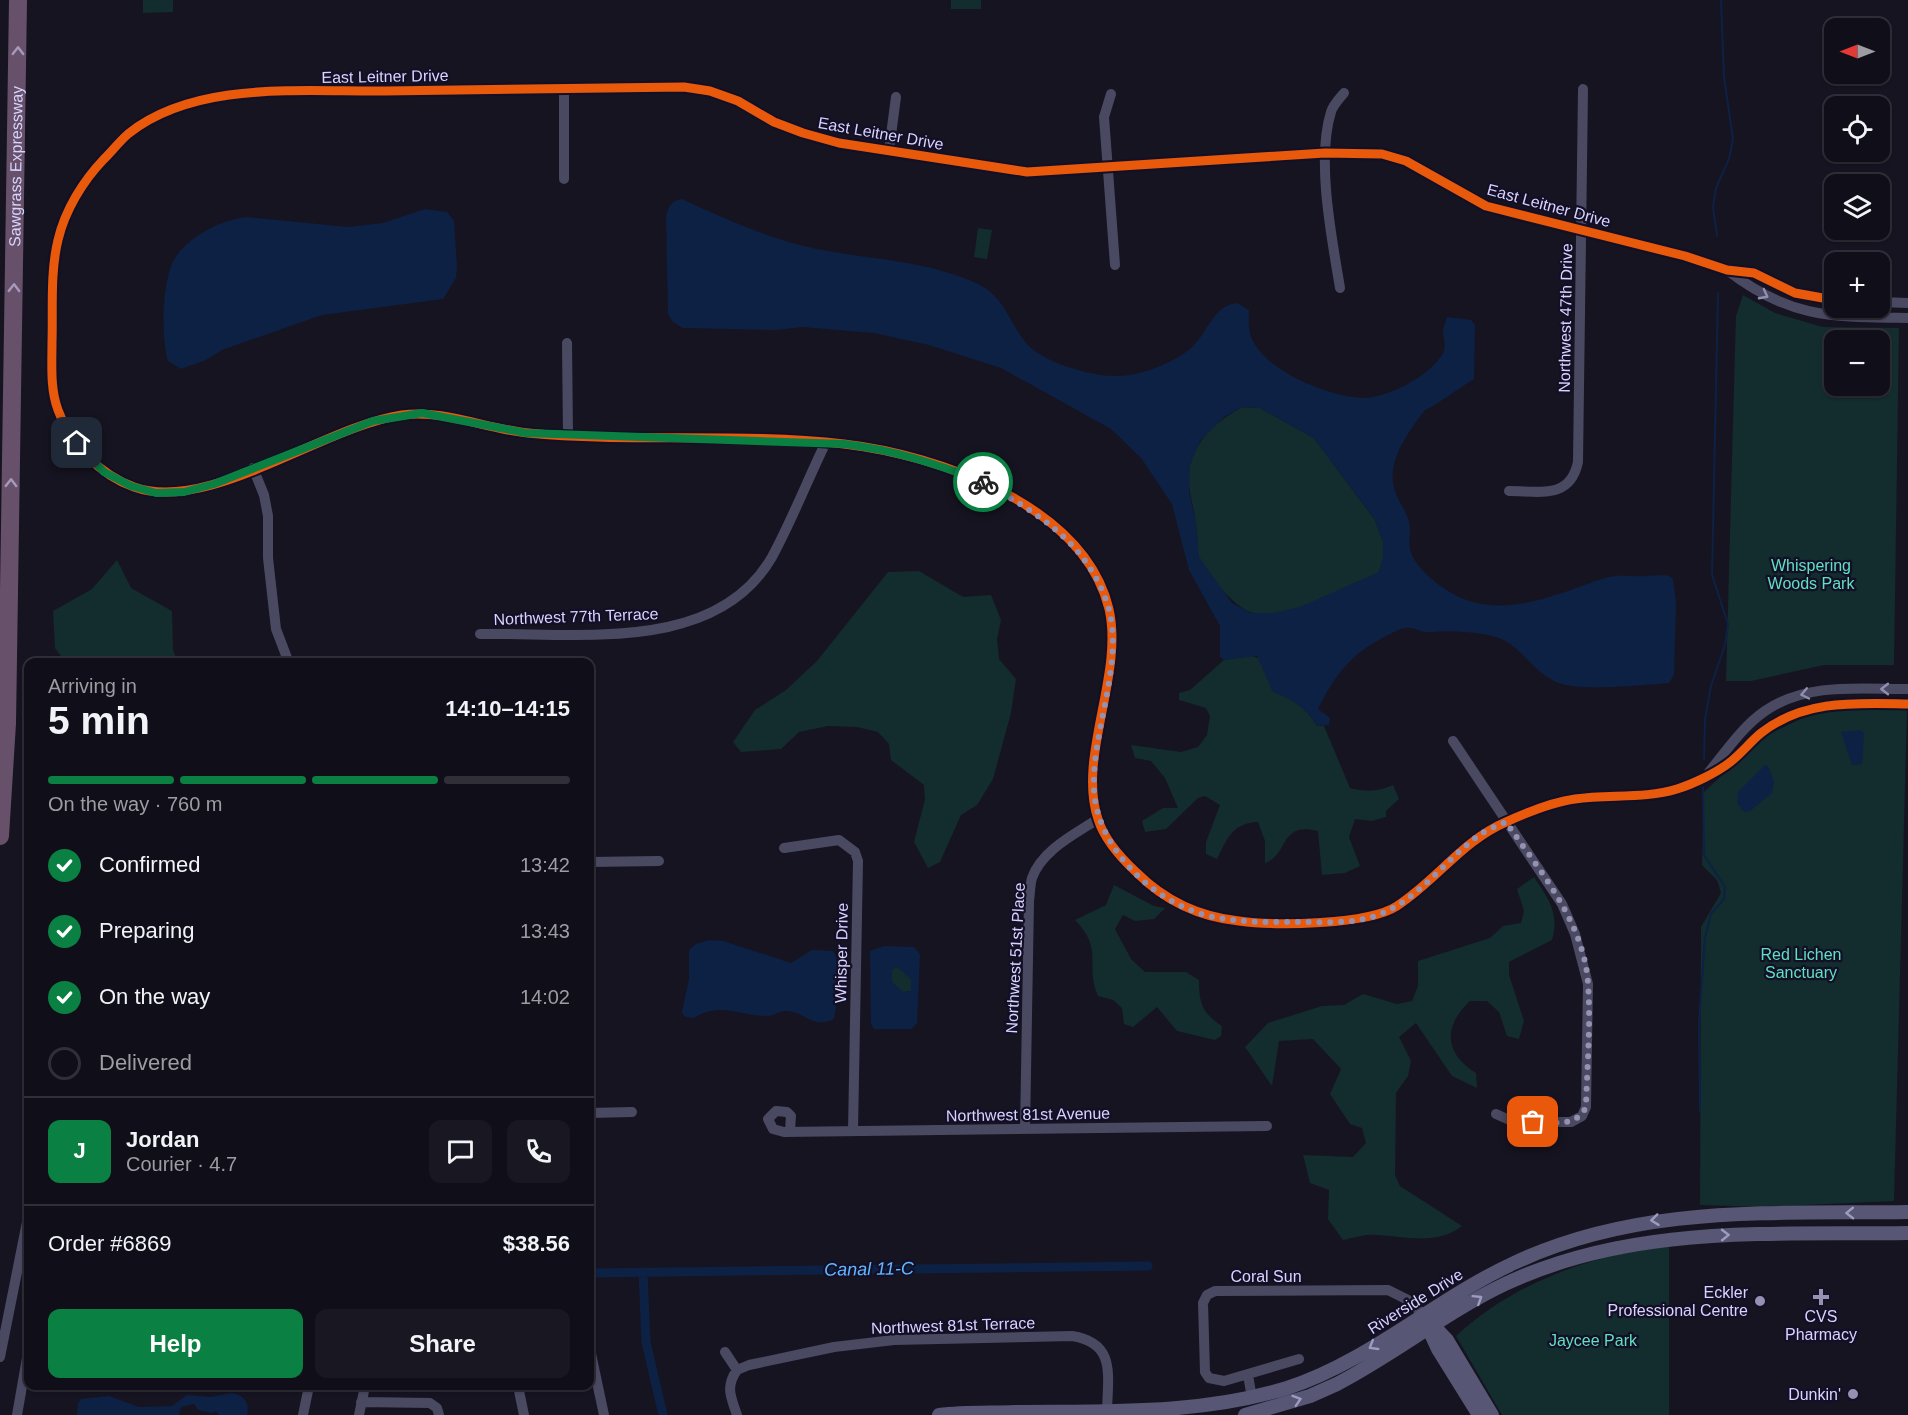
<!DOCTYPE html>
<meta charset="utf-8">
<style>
:root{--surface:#100f19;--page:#191822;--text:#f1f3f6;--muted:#9c9ca2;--line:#302f38;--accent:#0b8043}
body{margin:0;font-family:Arial,sans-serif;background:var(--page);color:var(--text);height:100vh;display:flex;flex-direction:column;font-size:22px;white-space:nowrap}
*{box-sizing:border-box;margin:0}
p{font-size:20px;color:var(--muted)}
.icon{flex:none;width:33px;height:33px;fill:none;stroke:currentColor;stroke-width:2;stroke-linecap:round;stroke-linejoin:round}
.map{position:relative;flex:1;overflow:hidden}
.drawer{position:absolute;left:24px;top:658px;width:570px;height:732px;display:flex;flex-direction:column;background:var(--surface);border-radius:12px;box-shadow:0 2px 4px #0004,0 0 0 2px var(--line)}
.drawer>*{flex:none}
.needle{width:39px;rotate:270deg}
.buttons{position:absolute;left:1824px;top:18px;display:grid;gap:12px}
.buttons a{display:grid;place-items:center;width:66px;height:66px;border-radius:12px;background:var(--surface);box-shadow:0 2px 4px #0004,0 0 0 2px var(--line);font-size:30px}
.pin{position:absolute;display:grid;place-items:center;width:51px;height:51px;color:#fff;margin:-26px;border-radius:12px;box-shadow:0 3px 9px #0006}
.courier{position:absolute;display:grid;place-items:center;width:60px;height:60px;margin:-30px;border:4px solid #0b8043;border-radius:50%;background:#fff;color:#222;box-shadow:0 2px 8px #0007}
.head em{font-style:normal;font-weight:800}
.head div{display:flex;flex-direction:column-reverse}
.head{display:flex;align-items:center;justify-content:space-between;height:102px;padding:0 24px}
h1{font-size:39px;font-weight:800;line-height:45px}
.bar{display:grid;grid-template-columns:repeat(4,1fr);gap:9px 6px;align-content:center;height:72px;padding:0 24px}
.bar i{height:8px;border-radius:4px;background:var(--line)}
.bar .current{background:var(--accent)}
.bar p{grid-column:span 4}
.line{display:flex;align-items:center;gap:15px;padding:0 24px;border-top:2px solid var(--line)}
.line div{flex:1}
.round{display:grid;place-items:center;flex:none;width:63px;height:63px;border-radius:12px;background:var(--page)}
ol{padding:0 24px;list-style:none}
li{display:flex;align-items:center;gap:18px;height:66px}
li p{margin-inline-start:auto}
li .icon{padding:6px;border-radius:50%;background:var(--accent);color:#fff;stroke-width:4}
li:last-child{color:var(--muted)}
li i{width:33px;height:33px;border:3px solid var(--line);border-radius:50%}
.button{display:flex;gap:12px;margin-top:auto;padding:12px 24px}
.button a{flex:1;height:69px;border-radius:12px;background:var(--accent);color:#fff;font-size:24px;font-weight:800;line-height:69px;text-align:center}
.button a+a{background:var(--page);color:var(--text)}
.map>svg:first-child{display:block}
.green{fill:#132c2d;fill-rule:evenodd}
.water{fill:#0d2144;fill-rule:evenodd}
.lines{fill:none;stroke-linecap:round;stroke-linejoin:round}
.stream{stroke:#0d2144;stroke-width:2}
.canal{stroke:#0d2144;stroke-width:9}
.street{stroke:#4a4962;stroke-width:10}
.secondary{stroke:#575674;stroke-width:14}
.highway{stroke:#67516a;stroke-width:18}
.cycleway-casing{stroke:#130f26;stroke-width:13}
.cycleway{stroke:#e8590c;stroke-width:9}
.oneway{stroke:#a699bc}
.oneway2{stroke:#928eb0}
.oneway3{stroke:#9e9bc0}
.done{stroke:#9591b1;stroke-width:6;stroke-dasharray:0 10.8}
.route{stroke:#0b8043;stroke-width:8}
.poi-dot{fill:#9591b1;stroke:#130f26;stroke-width:2}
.labels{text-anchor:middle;stroke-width:4.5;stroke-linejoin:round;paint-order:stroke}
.street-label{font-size:16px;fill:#d9d4ff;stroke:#130f26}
.park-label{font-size:16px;fill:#5fe0c0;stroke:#130f26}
.poi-label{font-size:16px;fill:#d9d4ff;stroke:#130f26;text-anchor:end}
.water-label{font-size:18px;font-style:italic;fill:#62b6ff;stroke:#130f26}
</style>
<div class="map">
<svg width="1908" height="1415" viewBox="0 0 1908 1415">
<rect width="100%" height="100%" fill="#161421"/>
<!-- green -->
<path class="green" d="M143 0H173V12L143 13Z
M951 0H981V9H951Z
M978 228 992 230 987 259 974 257Z
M1743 295 1775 313 1823 327 1899 328 1894 665H1824L1751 681H1726L1735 349 1736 316ZM1834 340H1880V386H1834Z
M1242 407 1260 408 1314 438 1375 520 1383 542V559L1379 572C1349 588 1283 622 1250 612 1235 607 1204 572 1199 557 1196 547 1198 535 1196 525 1194 504 1184 482 1191 462 1199 436 1219 420 1242 407Z
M117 560 131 588 172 611 173 650 178 663H66L55 648 53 611 92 589Z
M919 571 963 597 991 595 1001 620 997 639 999 659 1016 679 1011 713 993 779 977 805 961 815 940 862 928 868 914 842 925 799 924 785 891 760 889 744 878 732 857 727 828 726 799 732 781 749 741 752 733 742 755 710 786 690 817 661 888 572Z
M1250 655 1260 659 1273 692C1292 698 1308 709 1317 726H1324L1350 788C1366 792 1378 792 1393 785L1399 799 1386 811V817L1372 821 1355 819 1349 837 1360 866 1345 873 1322 875 1318 831C1279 821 1289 855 1265 863V841L1258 822C1232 823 1227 839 1217 859L1206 854V842L1220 805 1205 796 1198 798 1166 829 1145 832 1142 821 1163 808H1178L1165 778 1151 761 1135 758 1131 745 1181 752 1198 747 1207 735 1210 716 1206 708 1179 700V693L1190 690 1224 660Z
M1844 710H1907L1894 1201 1763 1207 1700 1205 1701 927 1721 893 1717 880 1702 865 1704 792 1763 737 1815 712Z
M1534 877C1548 898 1560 914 1552 940L1509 962V975L1524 1021 1519 1039 1507 1036 1499 1012 1487 1001H1470C1443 1026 1444 1053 1476 1073L1477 1088 1452 1076 1416 1023 1399 1037 1411 1061 1408 1076 1396 1093 1395 1175 1400 1186 1462 1226C1437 1246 1404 1236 1376 1235 1365 1234 1354 1238 1343 1240L1328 1219 1329 1190 1310 1183 1303 1155 1353 1157 1366 1143 1362 1128 1350 1124 1330 1094 1341 1069 1313 1039 1279 1041 1272 1086 1245 1047 1268 1023 1322 1006 1344 1005 1363 994 1397 1004 1412 1001 1418 986V961L1490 938 1503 926 1521 923 1524 911 1517 889Z
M1114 885 1154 906 1165 908 1154 919 1135 921 1123 915 1115 929 1131 959 1145 972H1186L1199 980C1199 1003 1202 1013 1222 1026L1221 1036 1215 1040 1177 1031 1157 1007 1133 1027 1124 1024 1122 1008 1113 1000 1098 996C1084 964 1105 951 1075 920L1106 905Z
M897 967C907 970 915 980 911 991L903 992C893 987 888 980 892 969Z
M1669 1247V1415H1502L1456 1336C1512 1284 1593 1253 1669 1247Z"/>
<!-- water -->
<path class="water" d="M682 199C721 217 758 234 800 245 858 260 923 258 978 284 1004 296 1009 322 1026 343 1043 363 1093 377 1118 376 1142 375 1171 364 1190 349 1207 335 1213 305 1237 303L1249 310C1249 319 1248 328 1251 337 1264 371 1331 398 1365 398 1390 397 1431 375 1443 353 1447 345 1443 338 1443 330 1444 326 1446 321 1447 317L1471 320 1475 325 1474 379C1465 384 1429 410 1425 410 1409 431 1387 460 1394 488 1397 500 1406 510 1409 522 1412 532 1407 542 1411 553 1417 568 1432 580 1445 589 1497 624 1553 595 1605 578 1619 574 1632 577 1646 576 1654 576 1661 574 1669 576L1673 579 1676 603 1674 675 1669 683C1643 685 1577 692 1556 682 1533 672 1521 646 1499 638 1484 632 1446 630 1431 632 1422 634 1415 626 1405 628 1398 629 1391 634 1384 637 1350 655 1335 675 1318 709L1330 718 1329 725 1317 726C1308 709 1291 698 1273 692L1257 656 1224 660 1220 657V626L1189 570 1172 504 1141 458 1111 429 1001 368 929 345 874 333 802 327 775 330 683 328 673 322 668 314 666 218C668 207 670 201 682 199ZM1242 407 1260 408 1314 438 1375 520 1383 542V559L1379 572 1300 607 1273 613H1251L1232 603 1199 557 1196 523 1189 491 1190 464 1200 441 1224 417Z
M425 209 447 212 454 221 457 267 456 278 443 299 322 315 222 350 206 360 181 369 168 361C161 336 161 277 177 255 192 235 221 220 246 217L348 227 383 223Z
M1861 730 1864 733 1862 764 1852 765 1841 732Z
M1765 765 1768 766 1774 781 1772 793 1750 811 1744 812 1737 803 1738 792Z
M709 940 723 941 791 963 812 950 833 951C844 969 837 999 834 1019 811 1030 804 1010 785 1011 779 1011 774 1016 767 1016 739 1016 720 1001 694 1018L685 1017 682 1012 689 979V950L696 944Z
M884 946 914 947 920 954 917 1023 911 1029H874L871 1024 870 951ZM897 967 911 979V991L903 992 892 982V969Z
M232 1393C244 1395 250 1403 247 1415H219L216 1411 213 1413 198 1410 194 1404 181 1407 179 1415H77L78 1403 81 1399 109 1396 139 1407 172 1406 187 1395 211 1397Z"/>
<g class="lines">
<!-- stream -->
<path class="stream" d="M1717 236 1713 207 1716 188 1729 159 1733 139 1724 77 1721 0
M1704 759 1705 719 1711 686 1725 645 1728 624 1712 575 1718 293
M1700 1111 1699 1022 1705 938 1711 914 1724 899 1725 887 1704 855 1703 787"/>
<!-- canal -->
<path class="canal" d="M643 1272 646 1342 663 1415
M590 1273 1148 1266"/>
<!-- street -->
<path class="street" d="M564 89V179
M1111 94 1104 117 1115 265
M889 150 896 97
M1727 270C1790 319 1833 317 1908 318
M1340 288C1332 239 1316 160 1331 112 1333 105 1340 98 1344 93
M1834 300 1795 293 1754 273 1727 270 1685 256 1486 206 1406 161 1382 154 1325 153 1027 172 839 143 803 133 774 122 738 101 710 91 684 87C584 88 484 89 385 91 303 92 195 80 128 134 119 142 112 151 104 159 83 181 65 210 58 240 50 273 53 309 52 342 52 365 50 389 58 410 70 444 100 475 134 487 208 514 324 426 402 415 444 409 486 429 528 433 632 443 740 432 844 444 938 455 1084 505 1109 609 1124 675 1077 757 1098 819 1104 839 1121 858 1136 872 1164 900 1200 917 1239 921 1275 926 1368 925 1397 906 1437 880 1462 841 1506 822 1528 812 1552 802 1575 799 1609 794 1645 799 1677 789 1693 784 1716 773 1729 763 1741 754 1750 742 1761 733 1804 699 1857 703 1908 704
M1880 302 1908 303
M567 343 568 435
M253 468 264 495 268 516V558L276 629 289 663
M1509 491C1539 491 1570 500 1578 462L1583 89
M480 634C576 632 716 655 772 557 792 520 808 479 826 442
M1453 741 1562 904 1575 934 1588 984 1586 1107 1582 1116 1571 1122H1514L1496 1114
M1709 772C1726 751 1743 726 1765 711 1807 682 1860 689 1908 689
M784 848 839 840 855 852 858 861 853 1131
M590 862 659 861
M590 1113 632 1112
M1025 1129 1029 901C1030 894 1030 885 1032 878 1042 850 1075 834 1098 819
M790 1130 791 1116 787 1112 776 1111 768 1119 773 1129 784 1132 1267 1126
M590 1349 604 1415
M725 1352 737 1370C725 1387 731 1397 737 1415
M0 1357 28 1217
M1299 1359 1224 1381 1209 1378 1205 1372 1203 1303 1207 1295 1215 1291 1388 1290 1410 1301 1423 1315
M737 1370 749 1365 834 1347 894 1340 1072 1336C1118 1343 1107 1378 1107 1415
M1248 1375 1252 1398
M518 1386 524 1415
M361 1402 430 1403 437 1408 439 1415
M17 1415 28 1352
M303 1415 309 1386
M359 1415 365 1386"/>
<!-- secondary -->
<path class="secondary" d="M1429 1321 1447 1340 1492 1415
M1426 1323 1438 1349 1479 1415
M939 1415C964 1412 990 1413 1015 1412 1107 1411 1200 1415 1287 1388 1370 1361 1436 1299 1514 1263 1640 1204 1772 1214 1908 1212
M1245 1415 1310 1396 1337 1384C1395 1354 1446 1312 1505 1284 1633 1224 1771 1235 1908 1233"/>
<!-- highway -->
<path class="highway" id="s1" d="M0 836 7 723 18 0"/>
<!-- cycleway casing -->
<g class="cycleway-casing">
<path id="cycleway" d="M1834 300 1795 293 1754 273 1727 270 1685 256 1486 206 1406 161 1382 154 1325 153 1027 172 839 143 803 133 774 122 738 101 710 91 684 87C584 88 484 89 385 91 303 92 195 80 128 134 119 142 112 151 104 159 83 181 65 210 58 240 50 273 53 309 52 342 52 365 50 389 58 410 70 444 100 475 134 487 208 514 324 426 402 415 444 409 486 429 528 433 632 443 740 432 844 444 938 455 1084 505 1109 609 1124 675 1077 757 1098 819 1104 839 1121 858 1136 872 1164 900 1200 917 1239 921 1275 926 1368 925 1397 906 1437 880 1462 841 1506 822 1528 812 1552 802 1575 799 1609 794 1645 799 1677 789 1693 784 1716 773 1729 763 1741 754 1750 742 1761 733 1804 699 1857 703 1908 704"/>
</g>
<!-- cycleway -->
<use href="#cycleway" class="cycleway"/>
</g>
<!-- one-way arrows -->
<defs><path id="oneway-chevron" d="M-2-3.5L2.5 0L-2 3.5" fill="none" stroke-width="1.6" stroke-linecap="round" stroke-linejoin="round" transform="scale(1.5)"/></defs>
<g class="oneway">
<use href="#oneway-chevron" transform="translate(18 51) rotate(-89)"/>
<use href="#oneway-chevron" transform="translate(14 288) rotate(-89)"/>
<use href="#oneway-chevron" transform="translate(11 483) rotate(-89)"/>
</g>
<g class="oneway2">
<use href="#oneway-chevron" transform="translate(1764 295) rotate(28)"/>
<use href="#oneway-chevron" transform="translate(1885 689) rotate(180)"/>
<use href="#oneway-chevron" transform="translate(1805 694) rotate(168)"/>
</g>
<g class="oneway3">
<use href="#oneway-chevron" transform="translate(1850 1213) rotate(179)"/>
<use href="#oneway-chevron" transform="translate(1655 1220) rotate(173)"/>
<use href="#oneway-chevron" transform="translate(1725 1235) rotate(-1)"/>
<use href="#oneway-chevron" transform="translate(1478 1299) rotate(-32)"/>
<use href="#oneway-chevron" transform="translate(1373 1346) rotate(149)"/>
<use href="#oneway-chevron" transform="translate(1297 1400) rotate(-18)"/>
</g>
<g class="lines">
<!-- done -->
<path class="done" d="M983 482C1037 513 1088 543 1108 606 1125 663 1091 732 1094 790 1097 847 1151 900 1205 915 1236 923 1267 922 1299 922 1324 922 1351 924 1375 916 1417 902 1444 861 1478 836 1486 830 1497 826 1506 822 1539 870 1584 922 1588 983 1591 1024 1587 1067 1586 1107 1576 1128 1553 1122 1533 1122"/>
<!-- route -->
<path class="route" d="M77 443 104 472 131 486 156 493 184 492 214 484 373 421 422 413 526 433 844 444C894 450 937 464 983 482"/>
</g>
<!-- markers -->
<g class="poi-dot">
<path d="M1818 1288h6v6h6v6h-6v6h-6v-6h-6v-6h6z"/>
<circle cx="1760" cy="1301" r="6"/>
<circle cx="1853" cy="1394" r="6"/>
</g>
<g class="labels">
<!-- street labels -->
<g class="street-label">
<text transform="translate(385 76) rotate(-1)" y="6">East Leitner Drive</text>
<text transform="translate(881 133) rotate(10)" y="6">East Leitner Drive</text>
<text dy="6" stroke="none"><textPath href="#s1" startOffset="670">Sawgrass Expressway</textPath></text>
<text transform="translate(1549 205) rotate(15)" y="6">East Leitner Drive</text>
<text transform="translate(1565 318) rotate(-89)" y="6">Northwest 47th Drive</text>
<text transform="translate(576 616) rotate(-2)" y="6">Northwest 77th Terrace</text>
<text transform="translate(841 953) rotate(-89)" y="6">Whisper Drive</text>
<text transform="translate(1015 958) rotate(-87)" y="6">Northwest 51st Place</text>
<text transform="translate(1028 1114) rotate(-1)" y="6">Northwest 81st Avenue</text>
<text x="1266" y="1282">Coral Sun</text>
<text transform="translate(1415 1301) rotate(-32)" y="6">Riverside Drive</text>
<text transform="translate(953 1325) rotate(-2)" y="6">Northwest 81st Terrace</text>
</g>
<!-- park labels -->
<g class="park-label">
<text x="1811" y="571">Whispering<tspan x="1811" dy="18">Woods Park</tspan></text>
<text x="1801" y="960">Red Lichen<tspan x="1801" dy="18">Sanctuary</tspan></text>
<text x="1593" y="1346">Jaycee Park</text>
</g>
<!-- poi labels -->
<g class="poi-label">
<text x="1748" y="1298">Eckler<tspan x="1748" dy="18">Professional Centre</tspan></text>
<text x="1821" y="1322" text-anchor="middle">CVS<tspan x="1821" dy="18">Pharmacy</tspan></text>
<text x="1841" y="1400">Dunkin'</text>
</g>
<!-- water labels -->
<g class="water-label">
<text transform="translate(869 1269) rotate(-1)" y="6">Canal 11-C</text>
</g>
</g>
</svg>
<div class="buttons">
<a><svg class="needle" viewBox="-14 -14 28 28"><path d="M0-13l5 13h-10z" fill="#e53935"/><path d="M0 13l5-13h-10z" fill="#9c9ca2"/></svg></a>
<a><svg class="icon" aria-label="locate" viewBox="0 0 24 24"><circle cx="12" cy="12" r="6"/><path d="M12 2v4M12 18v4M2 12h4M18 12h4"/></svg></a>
<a><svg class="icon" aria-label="layers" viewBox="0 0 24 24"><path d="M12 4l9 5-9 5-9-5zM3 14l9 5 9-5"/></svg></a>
<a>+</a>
<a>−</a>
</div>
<div class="pin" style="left:1533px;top:1122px;background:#ea580c"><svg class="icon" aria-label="bag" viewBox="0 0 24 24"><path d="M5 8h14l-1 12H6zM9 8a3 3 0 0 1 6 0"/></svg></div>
<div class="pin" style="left:77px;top:443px;background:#1f2937"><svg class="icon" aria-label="home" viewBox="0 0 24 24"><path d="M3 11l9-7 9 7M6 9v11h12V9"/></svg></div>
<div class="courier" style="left:983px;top:482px"><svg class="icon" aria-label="bike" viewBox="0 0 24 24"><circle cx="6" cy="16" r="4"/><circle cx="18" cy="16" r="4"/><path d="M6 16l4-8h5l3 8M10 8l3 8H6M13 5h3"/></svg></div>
<section class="drawer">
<div class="head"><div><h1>5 min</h1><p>Arriving in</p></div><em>14:10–14:15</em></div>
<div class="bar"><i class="current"></i><i class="current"></i><i class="current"></i><i></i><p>On the way · 760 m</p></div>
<ol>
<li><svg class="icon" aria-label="check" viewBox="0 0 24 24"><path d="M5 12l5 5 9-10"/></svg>Confirmed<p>13:42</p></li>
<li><svg class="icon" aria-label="check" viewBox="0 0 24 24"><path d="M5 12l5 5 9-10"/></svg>Preparing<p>13:43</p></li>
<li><svg class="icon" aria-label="check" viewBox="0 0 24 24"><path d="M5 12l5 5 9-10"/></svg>On the way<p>14:02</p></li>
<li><i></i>Delivered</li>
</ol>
<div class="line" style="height:108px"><b class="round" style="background:var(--accent);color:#fff">J</b><div><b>Jordan</b><p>Courier · 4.7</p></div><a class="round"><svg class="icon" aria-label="chat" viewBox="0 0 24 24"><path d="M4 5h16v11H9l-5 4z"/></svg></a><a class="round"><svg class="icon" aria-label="phone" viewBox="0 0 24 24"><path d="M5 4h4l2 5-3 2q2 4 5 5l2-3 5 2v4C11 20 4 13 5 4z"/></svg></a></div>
<div class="line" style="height:78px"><div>Order #6869</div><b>$38.56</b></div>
<div class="button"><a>Help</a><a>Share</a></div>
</section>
</div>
